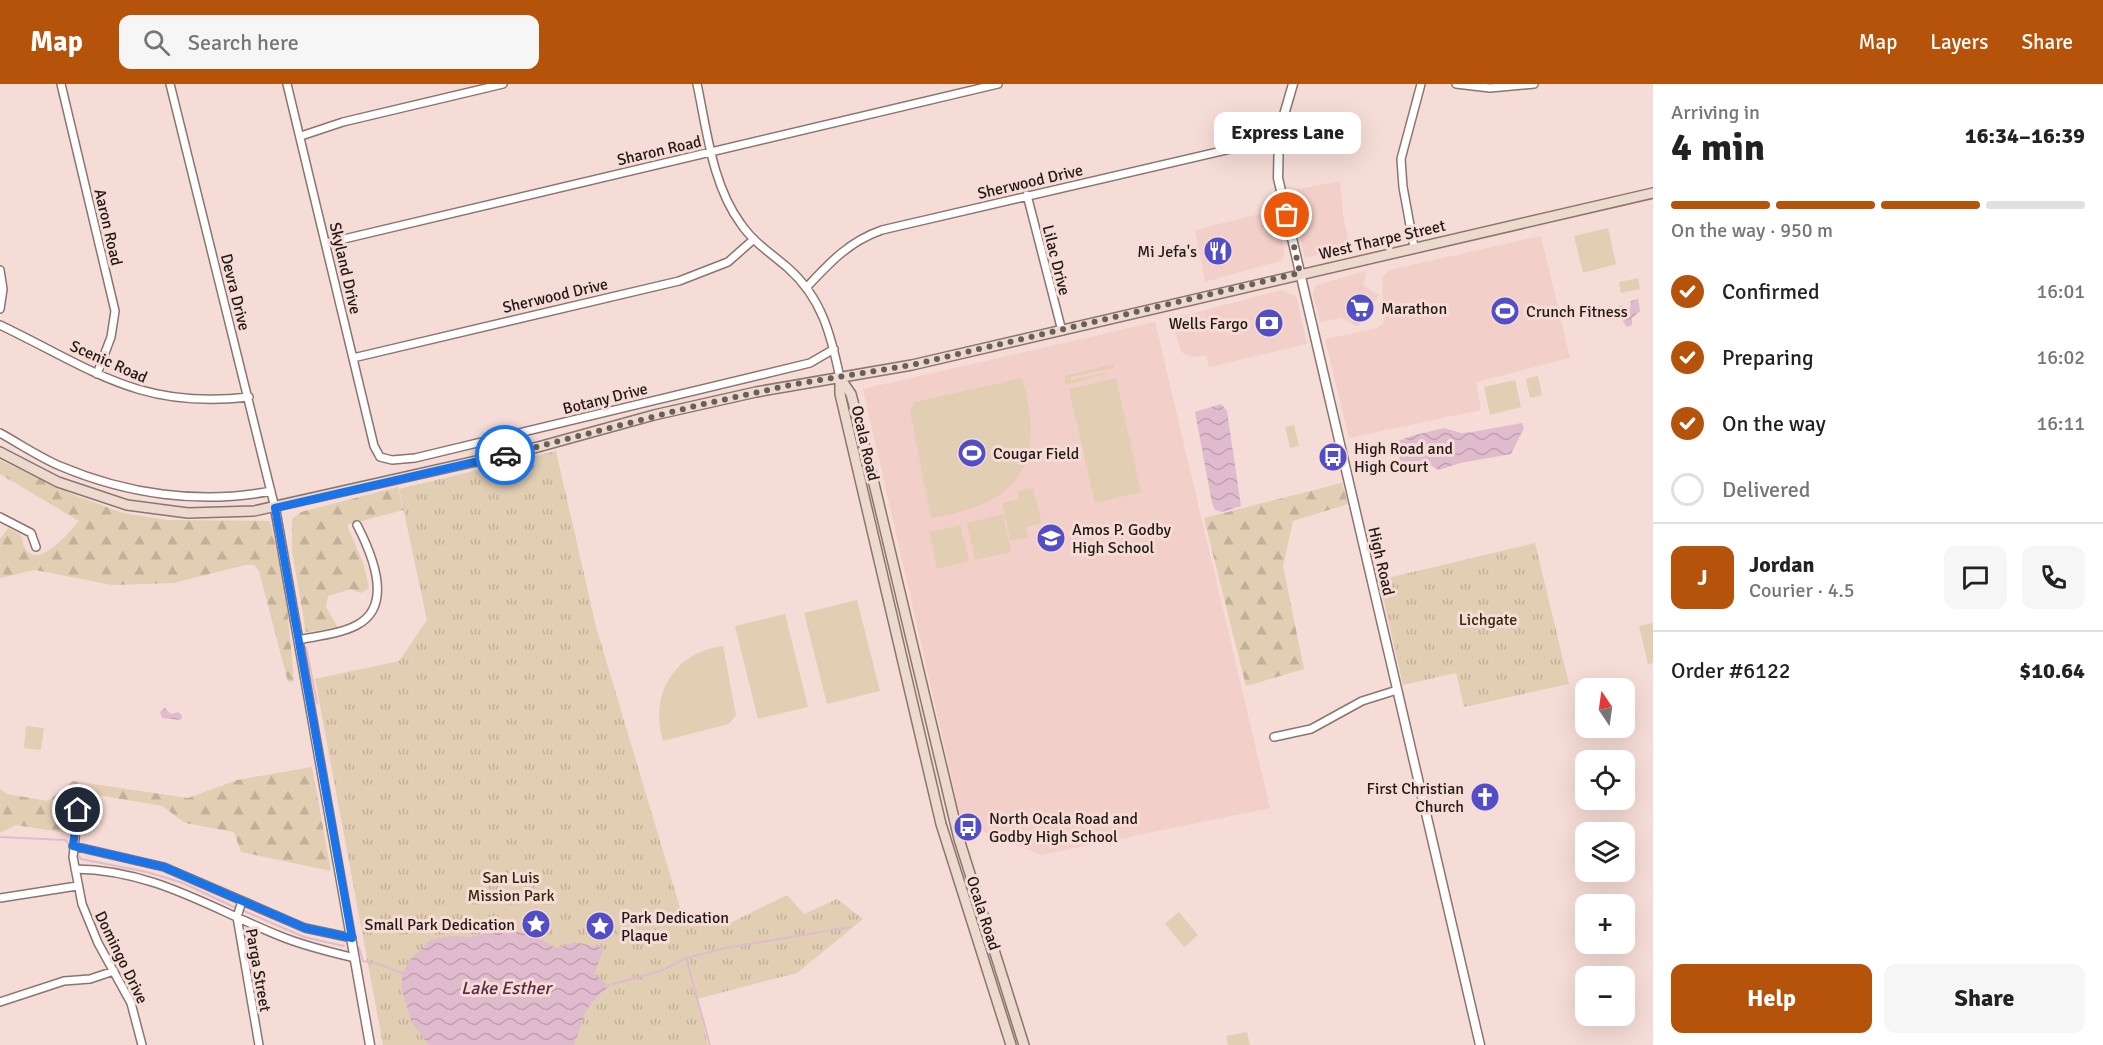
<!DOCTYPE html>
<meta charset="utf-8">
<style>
:root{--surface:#fff;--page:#f6f6f6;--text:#222;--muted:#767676;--line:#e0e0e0;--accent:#b45309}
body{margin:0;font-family:Signika,sans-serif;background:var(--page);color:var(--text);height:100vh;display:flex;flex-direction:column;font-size:22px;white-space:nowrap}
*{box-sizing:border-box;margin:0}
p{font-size:20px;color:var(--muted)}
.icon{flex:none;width:33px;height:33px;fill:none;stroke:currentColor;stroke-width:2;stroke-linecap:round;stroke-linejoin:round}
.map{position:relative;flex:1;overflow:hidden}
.side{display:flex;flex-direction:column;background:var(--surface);width:450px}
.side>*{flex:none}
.needle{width:39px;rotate:347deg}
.controls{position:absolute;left:1575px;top:594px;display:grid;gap:12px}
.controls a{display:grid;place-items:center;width:60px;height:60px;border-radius:12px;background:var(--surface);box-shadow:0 6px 24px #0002;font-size:30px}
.pin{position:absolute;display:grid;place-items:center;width:51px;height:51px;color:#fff;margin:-26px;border:3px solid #fff;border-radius:50%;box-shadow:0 2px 6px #0007}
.courier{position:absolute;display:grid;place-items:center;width:60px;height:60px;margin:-30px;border:4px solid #1a73e8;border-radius:50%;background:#fff;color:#222;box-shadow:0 2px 8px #0007}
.bubble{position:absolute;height:42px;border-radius:12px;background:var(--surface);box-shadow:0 6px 24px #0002;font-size:20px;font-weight:800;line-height:42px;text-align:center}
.summary em{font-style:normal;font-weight:800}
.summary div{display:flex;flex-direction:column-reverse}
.summary{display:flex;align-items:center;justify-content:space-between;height:102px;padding:0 18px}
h1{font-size:39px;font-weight:800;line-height:45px}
.bar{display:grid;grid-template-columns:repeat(4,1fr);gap:9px 6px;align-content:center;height:72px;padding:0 18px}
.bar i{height:8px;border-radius:4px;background:var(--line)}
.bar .selected{background:var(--accent)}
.bar p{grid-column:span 4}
.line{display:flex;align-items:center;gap:15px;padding:0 18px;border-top:2px solid var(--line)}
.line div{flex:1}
.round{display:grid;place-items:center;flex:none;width:63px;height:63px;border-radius:12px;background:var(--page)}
ol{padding:0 18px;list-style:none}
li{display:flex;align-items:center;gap:18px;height:66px}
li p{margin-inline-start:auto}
li .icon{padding:6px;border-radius:50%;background:var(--accent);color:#fff;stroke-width:4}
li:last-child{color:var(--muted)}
li i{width:33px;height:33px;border:3px solid var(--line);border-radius:50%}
.button{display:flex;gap:12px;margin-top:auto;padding:12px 18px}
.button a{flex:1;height:69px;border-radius:12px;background:var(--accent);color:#fff;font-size:24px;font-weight:800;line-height:69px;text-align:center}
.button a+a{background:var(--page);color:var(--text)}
header{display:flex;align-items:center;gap:36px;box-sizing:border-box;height:84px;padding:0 30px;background:var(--accent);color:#fff}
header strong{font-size:28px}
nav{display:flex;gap:33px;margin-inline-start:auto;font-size:21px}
.search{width:420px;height:54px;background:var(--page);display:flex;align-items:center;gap:15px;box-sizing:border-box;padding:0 21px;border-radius:12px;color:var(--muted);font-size:22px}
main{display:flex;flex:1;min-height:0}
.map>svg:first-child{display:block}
.built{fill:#f2cfc8}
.green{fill:#e2ceb3}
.forest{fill:url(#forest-firs)}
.park{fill:url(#park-tufts)}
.water{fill:url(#water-waves)}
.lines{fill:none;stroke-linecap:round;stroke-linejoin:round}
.stream{stroke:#e0bbce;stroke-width:2}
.minor-casing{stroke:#8c746f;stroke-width:10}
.tertiary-casing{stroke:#8c746f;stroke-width:11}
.secondary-casing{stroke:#8c746f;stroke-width:12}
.minor{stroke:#fff;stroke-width:7}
.tertiary{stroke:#fff;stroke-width:8}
.secondary{stroke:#ecdace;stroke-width:9}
.done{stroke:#6c5d5a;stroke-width:6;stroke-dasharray:0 10.8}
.route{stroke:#1a73e8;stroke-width:8}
.labels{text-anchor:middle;stroke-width:6;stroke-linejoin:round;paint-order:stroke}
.street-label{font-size:16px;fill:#221917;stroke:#f6dcd6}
.poi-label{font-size:16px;fill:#221917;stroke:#f6dcd6;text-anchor:start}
.park-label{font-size:16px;fill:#36260b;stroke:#f6dcd6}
.water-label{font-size:18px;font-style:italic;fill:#592945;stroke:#f6dcd6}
</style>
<header>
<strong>Map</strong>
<div class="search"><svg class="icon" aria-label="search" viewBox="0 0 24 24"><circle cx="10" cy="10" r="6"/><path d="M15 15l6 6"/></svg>Search here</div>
<nav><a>Map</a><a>Layers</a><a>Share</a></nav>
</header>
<main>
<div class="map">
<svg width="1653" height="961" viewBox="0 0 1653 961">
<defs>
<pattern id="forest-firs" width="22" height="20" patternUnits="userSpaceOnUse" patternTransform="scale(1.5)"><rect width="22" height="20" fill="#e2ceb3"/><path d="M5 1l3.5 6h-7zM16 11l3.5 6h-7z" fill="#c2b099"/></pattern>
<pattern id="park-tufts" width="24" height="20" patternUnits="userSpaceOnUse" patternTransform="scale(1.5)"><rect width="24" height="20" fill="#e2ceb3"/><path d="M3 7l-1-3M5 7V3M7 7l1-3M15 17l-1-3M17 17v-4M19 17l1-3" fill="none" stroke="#c2b099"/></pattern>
<pattern id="water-waves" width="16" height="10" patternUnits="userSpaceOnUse" patternTransform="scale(1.5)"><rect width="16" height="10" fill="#e0bbce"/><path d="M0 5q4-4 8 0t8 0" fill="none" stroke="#c0a0b0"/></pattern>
</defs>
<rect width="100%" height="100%" fill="#f6dcd6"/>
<!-- built -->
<path class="built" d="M1340 97 1343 131 1350 163 1305 174 1289 107Z
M1276 126 1284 166 1283 176 1205 198 1195 146Z
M1541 152 1570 274 1476 298 1481 326 1349 354 1325 255 1377 244 1383 240 1385 231 1382 204 1383 193 1389 186Z
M1367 187 1363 201 1379 211 1358 243 1341 234 1320 238 1313 210 1316 201Z
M1282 206 1296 212 1307 260 1209 283 1206 271 1192 273 1181 268 1171 235Z
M1155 238 1270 724 1041 771 962 739 863 305Z"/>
<!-- green -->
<path class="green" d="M1608 144 1616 180 1583 189 1574 152Z
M1638 194 1640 205 1621 209 1619 198Z
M1113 280V284L1070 293 1071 296 1116 287 1065 301V292Z
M1538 292 1542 311 1530 314 1526 295Z
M1022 294C1047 381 1019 420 931 434L910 327 915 318Z
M1116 294 1141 408 1095 419 1069 305Z
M1515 296 1521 323 1490 331 1484 303Z
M1294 341 1299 362 1290 364 1285 343Z
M1033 404 1042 439 1026 443 1028 453 1011 457 1002 419 1019 415 1017 407Z
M1003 430 1011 468 975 476 967 439Z
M960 441 969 477 937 485 929 448Z
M857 516 880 607 827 620 804 529Z
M785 530 808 623 758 635 735 542Z
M1653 539V579L1648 580 1639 542Z
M723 562 736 631 729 640 663 657C649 611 674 568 723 562Z
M26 642 44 644 41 666 24 664Z
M1179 828 1198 851 1184 863 1165 840Z
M1247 948 1250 961H1228L1226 952Z"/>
<!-- forest -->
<path class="forest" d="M0 376 74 411 123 429 168 436 270 437 286 509 294 597 288 598 259 487 254 481H245L174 499 112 501 35 486 0 494V455L8 444 20 450C23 455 23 463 27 467 41 483 70 447 79 437L0 390Z
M1342 399 1348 420 1293 437 1283 482 1304 585 1246 602 1204 434Z
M398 403 403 426 347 441 364 481 369 504 361 509 351 505 328 512 326 523 338 544 306 548 292 467V435L301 428Z
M312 683 331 787 241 768 234 748 185 739 162 722 98 711 84 721 73 724 66 749 16 741 0 749V705L7 710 48 717 73 697 188 714 237 696Z"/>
<!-- park -->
<path class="park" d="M556 367 596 543 681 827 730 839 787 811 804 830 837 815 863 835 797 889 697 915 708 961H383L315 595 399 577 427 536 399 405Z
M1535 459 1569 600 1464 623 1456 589 1403 601 1379 496Z"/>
<!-- water -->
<path class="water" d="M1638 215 1640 227 1632 234V241L1627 243 1623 237 1628 231 1617 227 1619 221 1630 224 1631 217Z
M1221 320 1227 327 1241 422 1222 428 1215 426 1212 419 1195 328Z
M1522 339 1524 344 1511 370 1460 379 1439 386 1428 380 1403 387 1397 366 1391 360 1411 352 1444 344 1461 349 1472 348Z
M165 624 171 630 178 628 182 631 181 636 162 634 160 628Z
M501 846C522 846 538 853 556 864L574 858 604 864 594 890 609 902C581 926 586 929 574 961H429L411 937 402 905V890L411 875 430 856 451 852 470 853Z"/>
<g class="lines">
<!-- stream -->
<path class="stream" d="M306 563 317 619
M0 753 65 756 68 759
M78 771 81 775 147 788 183 799 234 823
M242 826 304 853 344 862
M359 864 363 877 379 880 404 890
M686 874 710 961
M606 902 661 887 686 874 726 864 850 843"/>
<!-- minor casing -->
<g class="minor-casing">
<path id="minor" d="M61 0 115 227 111 253 97 290
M170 0 275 424
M287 0 374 362 380 373 392 376 415 374 810 279 834 265
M697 0C707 46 712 101 741 140 753 158 772 170 788 184 822 214 831 251 840 294
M1456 0 1490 4 1534 0
M301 52 343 38 503 0
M1027 111 1062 247
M327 159 998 0
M1414 163 1403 103 1401 75 1421 0
M0 186 3 205 0 225
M807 203C830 178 850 157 882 146L1278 54
M0 241C92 285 140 326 249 313
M353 274 679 197 728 178 754 155
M0 349C20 360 39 373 60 382 126 410 200 421 271 407
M0 433 31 449 36 463
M298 556C317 552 340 550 357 541 395 521 371 468 357 441
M1274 653 1311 645 1362 617 1397 606
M78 726 73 773 82 820 98 859 131 919 142 961
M73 762 164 783 305 844 352 854
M75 785C154 786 210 824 280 852 304 862 330 868 355 874
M0 814 77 802
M242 817 237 833 259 961
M0 918 64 897 90 895 114 887"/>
</g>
<!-- tertiary casing -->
<g class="tertiary-casing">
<path id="tertiary" d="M1293 0 1279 48 1278 94 1480 961
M275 424 370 961"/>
</g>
<!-- secondary casing -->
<g class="secondary-casing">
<path id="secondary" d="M840 294 851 310 871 387 959 755 1024 961
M840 294V310L941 740 1011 961
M0 368 58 398 127 421 188 429 254 427 538 363 654 331 756 308 912 281 1653 109"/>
</g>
<!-- minor -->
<use href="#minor" class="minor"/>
<!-- tertiary -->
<use href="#tertiary" class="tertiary"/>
<!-- secondary -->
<use href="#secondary" class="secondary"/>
</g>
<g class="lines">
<!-- done -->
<path class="done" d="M505 371 695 322 795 300 912 281 1300 189 1287 131"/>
<!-- route -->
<path class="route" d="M78 726 73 762 164 783 305 844 352 854 275 424 505 371"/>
</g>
<!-- icons -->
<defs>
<g id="restaurant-disc" transform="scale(1.5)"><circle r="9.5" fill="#544ec6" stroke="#f6dcd6"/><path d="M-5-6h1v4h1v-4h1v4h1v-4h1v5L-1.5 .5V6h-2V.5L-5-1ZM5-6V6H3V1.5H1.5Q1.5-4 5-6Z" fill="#fff"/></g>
<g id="supermarket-disc" transform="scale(1.5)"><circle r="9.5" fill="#544ec6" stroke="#f6dcd6"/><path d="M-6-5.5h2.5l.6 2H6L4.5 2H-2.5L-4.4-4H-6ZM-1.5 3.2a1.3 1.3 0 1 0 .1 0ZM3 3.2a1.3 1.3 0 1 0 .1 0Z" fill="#fff"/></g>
<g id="stadium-disc" transform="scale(1.5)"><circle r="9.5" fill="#544ec6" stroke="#f6dcd6"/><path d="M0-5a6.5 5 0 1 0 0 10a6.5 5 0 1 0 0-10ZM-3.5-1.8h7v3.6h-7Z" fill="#fff"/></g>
<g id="bank-disc" transform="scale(1.5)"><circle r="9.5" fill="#544ec6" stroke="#f6dcd6"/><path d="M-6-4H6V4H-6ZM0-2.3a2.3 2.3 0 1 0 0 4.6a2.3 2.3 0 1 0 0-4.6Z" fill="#fff"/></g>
<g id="bus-disc" transform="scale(1.5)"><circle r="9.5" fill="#544ec6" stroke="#f6dcd6"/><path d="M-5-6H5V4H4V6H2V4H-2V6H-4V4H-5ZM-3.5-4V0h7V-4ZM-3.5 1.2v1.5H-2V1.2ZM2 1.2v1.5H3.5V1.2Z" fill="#fff"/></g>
<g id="school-disc" transform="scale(1.5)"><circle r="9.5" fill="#544ec6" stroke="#f6dcd6"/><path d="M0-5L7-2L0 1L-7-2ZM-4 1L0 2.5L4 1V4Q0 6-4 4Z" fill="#fff"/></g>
<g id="church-disc" transform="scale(1.5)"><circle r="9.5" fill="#544ec6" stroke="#f6dcd6"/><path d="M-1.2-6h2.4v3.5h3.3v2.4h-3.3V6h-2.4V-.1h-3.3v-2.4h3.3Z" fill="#fff"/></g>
<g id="sight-disc" transform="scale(1.5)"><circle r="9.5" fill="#544ec6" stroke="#f6dcd6"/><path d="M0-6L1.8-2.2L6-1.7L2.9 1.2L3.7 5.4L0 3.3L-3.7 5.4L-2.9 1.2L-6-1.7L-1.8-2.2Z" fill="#fff"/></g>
</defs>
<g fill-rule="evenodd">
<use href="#restaurant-disc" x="1218" y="167"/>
<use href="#supermarket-disc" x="1360" y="224"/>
<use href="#stadium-disc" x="1505" y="227"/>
<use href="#bank-disc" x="1269" y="239"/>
<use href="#stadium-disc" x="972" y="369"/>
<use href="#bus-disc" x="1333" y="373"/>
<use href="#school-disc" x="1051" y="454"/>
<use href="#church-disc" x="1485" y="713"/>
<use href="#bus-disc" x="968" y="743"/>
<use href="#sight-disc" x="536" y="840"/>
<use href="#sight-disc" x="600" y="842"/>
</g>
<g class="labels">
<!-- street labels -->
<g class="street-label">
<text transform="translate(659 66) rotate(-13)" y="6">Sharon Road</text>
<text transform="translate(1030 97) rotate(-13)" y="6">Sherwood Drive</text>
<text transform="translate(109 143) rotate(77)" y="6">Aaron Road</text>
<text transform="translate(1382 155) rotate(-13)" y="6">West Tharpe Street</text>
<text transform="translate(1057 176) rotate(76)" y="6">Lilac Drive</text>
<text transform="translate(346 184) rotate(77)" y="6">Skyland Drive</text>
<text transform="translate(236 208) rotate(76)" y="6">Devra Drive</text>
<text transform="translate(555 211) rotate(-13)" y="6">Sherwood Drive</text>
<text transform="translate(109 277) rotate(24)" y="6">Scenic Road</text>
<text transform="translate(605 314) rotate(-14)" y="6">Botany Drive</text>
<text transform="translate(866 359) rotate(77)" y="6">Ocala Road</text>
<text transform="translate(1382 477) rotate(77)" y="6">High Road</text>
<text transform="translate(984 829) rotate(72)" y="6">Ocala Road</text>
<text transform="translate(122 873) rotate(64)" y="6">Domingo Drive</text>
<text transform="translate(259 886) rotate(80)" y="6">Parga Street</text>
</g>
<!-- poi labels -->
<g class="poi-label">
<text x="1197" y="173" text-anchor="end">Mi Jefa's</text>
<text x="1381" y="230">Marathon</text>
<text x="1526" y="233">Crunch Fitness</text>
<text x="1248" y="245" text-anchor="end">Wells Fargo</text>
<text x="1354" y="370">High Road and<tspan x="1354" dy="18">High Court</tspan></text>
<text x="993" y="375">Cougar Field</text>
<text x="1072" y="451">Amos P. Godby<tspan x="1072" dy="18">High School</tspan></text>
<text x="1464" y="710" text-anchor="end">First Christian<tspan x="1464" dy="18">Church</tspan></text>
<text x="989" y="740">North Ocala Road and<tspan x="989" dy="18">Godby High School</tspan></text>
<text x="621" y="839">Park Dedication<tspan x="621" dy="18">Plaque</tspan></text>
<text x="515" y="846" text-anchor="end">Small Park Dedication</text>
</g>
<!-- park labels -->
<g class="park-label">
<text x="1488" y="541">Lichgate</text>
<text x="511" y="799">San Luis<tspan x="511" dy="18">Mission Park</tspan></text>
</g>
<!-- water labels -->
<g class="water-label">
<text x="506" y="910">Lake Esther</text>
</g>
</g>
</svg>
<div class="controls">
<a><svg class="needle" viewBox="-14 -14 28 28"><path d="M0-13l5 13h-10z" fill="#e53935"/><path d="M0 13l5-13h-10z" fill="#767676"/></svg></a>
<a><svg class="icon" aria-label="locate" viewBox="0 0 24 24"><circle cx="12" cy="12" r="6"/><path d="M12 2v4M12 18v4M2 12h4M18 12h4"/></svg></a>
<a><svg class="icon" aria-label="layers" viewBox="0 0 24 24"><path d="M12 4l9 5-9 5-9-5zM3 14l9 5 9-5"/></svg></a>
<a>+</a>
<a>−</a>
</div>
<div class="pin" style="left:1287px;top:131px;background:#ea580c"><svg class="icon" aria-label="bag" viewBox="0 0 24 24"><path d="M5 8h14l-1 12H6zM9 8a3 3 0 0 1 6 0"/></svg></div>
<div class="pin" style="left:78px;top:726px;background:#1f2937"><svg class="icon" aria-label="home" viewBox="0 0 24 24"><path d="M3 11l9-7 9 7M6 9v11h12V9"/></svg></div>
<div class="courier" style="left:505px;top:371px"><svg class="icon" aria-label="car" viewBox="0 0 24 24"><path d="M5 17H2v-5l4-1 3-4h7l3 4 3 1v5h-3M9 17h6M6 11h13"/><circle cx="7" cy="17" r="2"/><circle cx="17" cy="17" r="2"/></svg></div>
<div class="bubble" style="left:1214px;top:28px;width:147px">Express Lane</div>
</div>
<section class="side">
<div class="summary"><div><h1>4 min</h1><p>Arriving in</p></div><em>16:34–16:39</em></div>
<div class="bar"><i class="selected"></i><i class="selected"></i><i class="selected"></i><i></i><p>On the way · 950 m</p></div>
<ol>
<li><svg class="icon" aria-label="check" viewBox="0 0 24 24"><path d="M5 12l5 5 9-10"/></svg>Confirmed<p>16:01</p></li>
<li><svg class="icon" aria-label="check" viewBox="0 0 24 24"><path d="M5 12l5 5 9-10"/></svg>Preparing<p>16:02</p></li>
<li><svg class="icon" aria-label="check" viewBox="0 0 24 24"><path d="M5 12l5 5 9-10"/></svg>On the way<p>16:11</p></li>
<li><i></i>Delivered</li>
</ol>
<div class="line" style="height:108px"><b class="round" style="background:var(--accent);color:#fff">J</b><div><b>Jordan</b><p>Courier · 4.5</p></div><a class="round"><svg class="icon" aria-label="chat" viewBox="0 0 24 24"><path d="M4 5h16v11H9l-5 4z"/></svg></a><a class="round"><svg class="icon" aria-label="phone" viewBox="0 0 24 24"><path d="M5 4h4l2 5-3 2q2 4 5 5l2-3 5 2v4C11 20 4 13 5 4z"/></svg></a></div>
<div class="line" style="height:78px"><div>Order #6122</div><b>$10.64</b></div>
<div class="button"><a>Help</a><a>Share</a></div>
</section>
</main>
